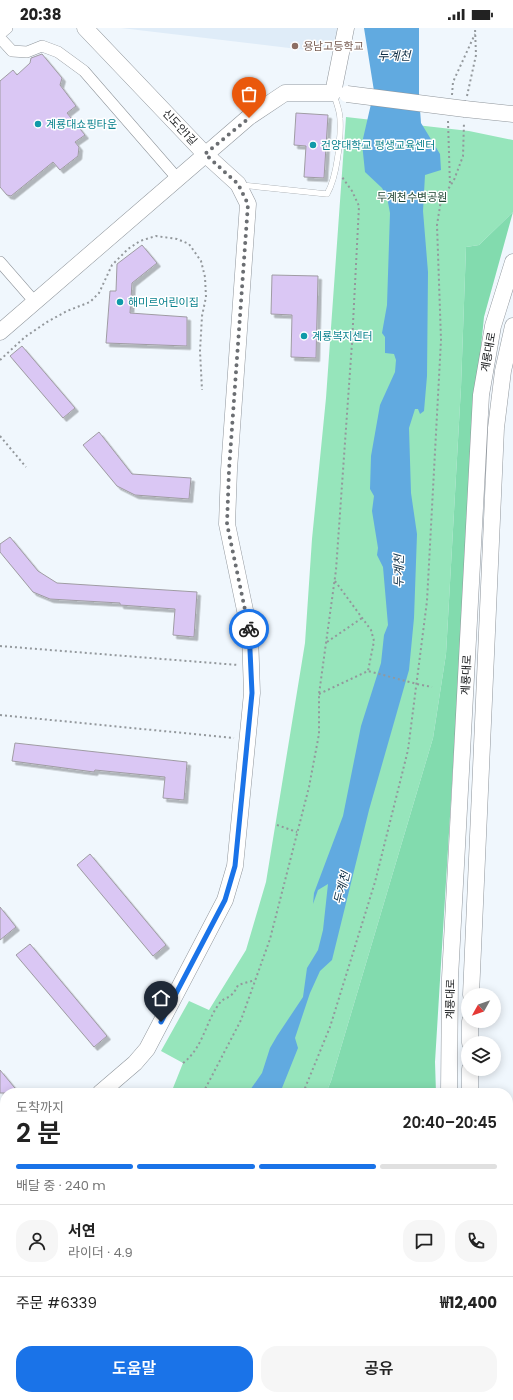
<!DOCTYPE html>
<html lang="ko">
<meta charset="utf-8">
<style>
:root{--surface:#fff;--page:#f6f6f6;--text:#222;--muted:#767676;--line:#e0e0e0;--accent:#1a73e8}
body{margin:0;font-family:Poppins,"Noto Sans KR",sans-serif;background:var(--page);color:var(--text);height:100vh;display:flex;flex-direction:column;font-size:15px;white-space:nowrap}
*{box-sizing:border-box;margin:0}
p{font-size:13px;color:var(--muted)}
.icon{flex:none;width:22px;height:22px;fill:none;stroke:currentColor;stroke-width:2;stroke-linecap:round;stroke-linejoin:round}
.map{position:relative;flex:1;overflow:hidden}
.panel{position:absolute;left:0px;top:1060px;width:513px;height:312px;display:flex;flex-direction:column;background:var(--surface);border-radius:16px 16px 0 0;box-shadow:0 2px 10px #0003}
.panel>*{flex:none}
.needle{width:26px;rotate:230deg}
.buttons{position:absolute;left:461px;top:960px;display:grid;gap:8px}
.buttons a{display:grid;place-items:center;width:40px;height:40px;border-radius:50%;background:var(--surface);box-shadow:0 2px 10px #0003;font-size:20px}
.pin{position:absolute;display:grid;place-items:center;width:34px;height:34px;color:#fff;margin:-41px -17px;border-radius:50% 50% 50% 0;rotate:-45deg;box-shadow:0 0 4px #0007}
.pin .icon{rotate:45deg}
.courier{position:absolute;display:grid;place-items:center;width:40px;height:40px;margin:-20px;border:3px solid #1a73e8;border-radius:50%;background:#fff;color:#222;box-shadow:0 1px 5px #0007}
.headline em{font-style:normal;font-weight:600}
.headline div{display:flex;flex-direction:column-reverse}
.headline{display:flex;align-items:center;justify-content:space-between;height:68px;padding:0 16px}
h1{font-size:26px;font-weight:600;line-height:30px}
.bar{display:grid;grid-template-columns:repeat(4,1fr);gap:6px 4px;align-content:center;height:48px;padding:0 16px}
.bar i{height:5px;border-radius:3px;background:var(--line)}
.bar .current{background:var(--accent)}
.bar p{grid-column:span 4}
.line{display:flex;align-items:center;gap:10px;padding:0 16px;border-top:1px solid var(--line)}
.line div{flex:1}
.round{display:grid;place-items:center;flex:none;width:42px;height:42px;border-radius:16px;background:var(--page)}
.primary-button{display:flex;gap:8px;margin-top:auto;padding:8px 16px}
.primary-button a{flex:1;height:46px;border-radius:16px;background:var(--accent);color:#fff;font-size:16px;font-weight:600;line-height:46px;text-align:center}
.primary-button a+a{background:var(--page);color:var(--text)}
.status{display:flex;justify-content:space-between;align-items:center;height:28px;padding:0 20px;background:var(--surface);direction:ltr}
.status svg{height:11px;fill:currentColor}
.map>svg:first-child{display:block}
.built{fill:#dfecf8}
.green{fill:#96e5bb}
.forest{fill:#82dbae}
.water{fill:#61aae0}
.building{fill:#dac7f4;stroke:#9f9ca3;filter:url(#shadow)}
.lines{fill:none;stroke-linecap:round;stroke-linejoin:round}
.lane-casing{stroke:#90969c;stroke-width:6}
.street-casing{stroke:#90969c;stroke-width:12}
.secondary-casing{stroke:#90969c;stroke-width:17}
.path{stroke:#93989c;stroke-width:2;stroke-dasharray:2 3;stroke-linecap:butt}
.lane{stroke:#fff;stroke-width:5.5}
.street{stroke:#fff;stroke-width:11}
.secondary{stroke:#fff;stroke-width:16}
.secondary-bridge-casing{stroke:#90969c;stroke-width:17;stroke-linecap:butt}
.secondary-bridge{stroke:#fff;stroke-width:16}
.done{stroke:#6b6e72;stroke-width:4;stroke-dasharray:0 7.2}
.route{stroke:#1a73e8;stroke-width:5}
.education-dot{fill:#8d6e63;stroke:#fff;stroke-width:1.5}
.culture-dot{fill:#0f9aa8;stroke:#fff;stroke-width:1.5}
.labels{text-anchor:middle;stroke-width:3;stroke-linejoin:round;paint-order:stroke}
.education-label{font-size:11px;fill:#785e54;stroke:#fff;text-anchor:start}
.culture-label{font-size:11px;fill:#0d838f;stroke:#fff;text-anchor:start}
.street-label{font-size:11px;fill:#232527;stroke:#fff}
.park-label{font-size:11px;fill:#1f4533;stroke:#fff}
.water-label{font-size:12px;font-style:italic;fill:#0f2e45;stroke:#fff}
</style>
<div class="status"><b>20:38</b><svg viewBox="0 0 49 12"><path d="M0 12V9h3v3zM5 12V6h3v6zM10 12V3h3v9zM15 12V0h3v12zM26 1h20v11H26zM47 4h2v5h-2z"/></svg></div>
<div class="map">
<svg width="513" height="1372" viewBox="0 0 513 1372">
<defs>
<filter id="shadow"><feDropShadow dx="3.5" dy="3.5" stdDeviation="0" flood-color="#0004"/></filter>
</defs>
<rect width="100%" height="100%" fill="#f0f7fd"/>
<!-- built -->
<path class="built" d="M121 0H341L339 12 314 23Z"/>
<!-- green -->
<path class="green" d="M346 89 469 103 513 112V184L479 217 466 219 461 359 446 626 433 710 331 1053 326 1065H171L183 1035 161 1023 189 973 209 982 246 922 266 854 305 615 312 511 326 370Z
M5 1249V1324L0 1318V1252Z"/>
<!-- forest -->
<path class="forest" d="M513 184 484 289 475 379 435 1034 436 1065H326L331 1053 433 710 446 626 461 359 466 219 479 217Z
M513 1236V1372H509L508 1248Z
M56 1367H449V1372H51Z"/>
<!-- water -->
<path class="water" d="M364 0H419V68L421 95 440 126 441 142 425 147 423 183 428 244 427 348 424 383 420 386 418 381H415L409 400 411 465 417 506 414 590 409 642 369 782 332 932 320 943 310 965 295 1010 298 1020 280 1065H248L262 1045 270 1020 277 1008 303 969 307 940 318 922 323 902 328 856 318 862 313 876 314 865 343 788 361 698 381 635 384 607 388 597 383 539 377 527 378 520 372 483 374 468 370 461 371 428 380 377 395 344 396 332 394 326 385 325V309L382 305 387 277 390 185 387 169 382 160 365 144 362 115 374 63Z
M5 1308V1350L0 1355V1312Z"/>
<!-- building -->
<path class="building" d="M42 26 62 50 60 57 76 78 67 85 85 107 75 114 79 119 78 128 60 142 53 134 11 168 7 167 0 159V53L13 42 17 47 30 35 31 30Z
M296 85 328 87 324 150 304 149 306 118 294 117Z
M142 217 157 235 132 255 130 285 187 289V318L106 315 110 263H116L117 236Z
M272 247 318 248 316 330 291 329 292 287 271 286Z
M22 318 75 380 63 390 10 328Z
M99 404 132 446 191 450 189 471 135 467 117 458 83 417Z
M10 509 38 543 57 555 197 564 194 609 173 607 175 581 120 577V575L50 571 33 564 0 524V516Z
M15 715 187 734 184 772 163 770 165 749 95 742 94 744 12 733Z
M90 826 166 917 153 928 77 837Z
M0 879 16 899 0 912Z
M30 916 107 1008 94 1019 16 927Z
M0 1042 19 1065H0Z"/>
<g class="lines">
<!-- lane casing -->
<g class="lane-casing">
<path id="lane" d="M241 157 327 166C337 149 341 111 340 91 340 83 336 74 334 67"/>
</g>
<!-- street casing -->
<g class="street-casing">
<path id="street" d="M0 6 7 0
M0 10 12 23 27 24 42 18 58 24 84 43 177 150
M0 234 34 273"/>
</g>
<!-- secondary casing -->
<g class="secondary-casing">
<path id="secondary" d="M85 0 205 126 238 156 248 176 229 442 227 496 250 606 252 665 235 838 225 872 147 1021 135 1035 100 1065
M465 81 513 86
M0 304 249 89 285 65H333L346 0
M471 967 496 400 503 343 513 298
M470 1015V993
M470 1041V1065
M449 1065 450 950 481 367 493 298 513 234
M0 1144 5 1140
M0 1356 5 1362
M464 1367 465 1372
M483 1367V1372"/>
</g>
<!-- path -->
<path class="path" d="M452 67 453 54 475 6
M467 68 476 27 475 0
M448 93 450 158
M0 332 25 309 47 294 67 283 90 274 99 265 112 237 128 221 140 213 156 208 177 211 189 216 201 233 205 249 206 269 202 288 200 323 202 362
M0 408 26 439
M335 553 371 602 374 613 368 643
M327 614 362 590
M0 618 238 637
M319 666 368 643 417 656 432 659
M0 687 234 710
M277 797 297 804
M183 1035C203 1020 205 995 219 976 225 967 231 973 238 957L255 952
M203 1065 241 992 270 911 309 759 319 706V666L336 542 352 315 359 178 352 163 342 149
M303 1065 330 999 375 854 408 722 427 573 441 312 437 197 441 172 454 152 463 128 464 94
M0 1284 5 1280"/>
<!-- lane -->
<use href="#lane" class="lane"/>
<!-- street -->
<use href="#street" class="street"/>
<!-- secondary -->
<use href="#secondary" class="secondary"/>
<!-- secondary-bridge casing -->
<g class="secondary-bridge-casing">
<path id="secondary-bridge" d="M347 66 465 81
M9 1367 13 1372"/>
</g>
<!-- secondary-bridge -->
<use href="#secondary-bridge" class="secondary-bridge"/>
</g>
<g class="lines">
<!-- done -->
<path class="done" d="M249 601 227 496 229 442 248 176 238 156 205 126 249 90"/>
<!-- route -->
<path class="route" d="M161 994 225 872 235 838 252 665 249 601"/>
</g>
<!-- markers -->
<circle class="education-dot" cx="295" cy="18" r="4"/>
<g class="culture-dot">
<circle cx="38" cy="96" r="4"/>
<circle cx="313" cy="117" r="4"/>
<circle cx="120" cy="274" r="4"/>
<circle cx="304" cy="308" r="4"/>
</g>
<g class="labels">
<!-- education labels -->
<g class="education-label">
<text x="303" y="22">용남고등학교</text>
</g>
<!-- culture labels -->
<g class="culture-label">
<text x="46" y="100">계룡대쇼핑타운</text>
<text x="321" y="121">건양대학교 평생교육센터</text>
<text x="128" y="278">해미르어린이집</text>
<text x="312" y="312">계룡복지센터</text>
</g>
<!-- street labels -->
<g class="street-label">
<text transform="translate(180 99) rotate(47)" y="4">신도안1길</text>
<text transform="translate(488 324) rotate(-80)" y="4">계룡대로</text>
<text transform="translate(466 647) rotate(-87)" y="4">계룡대로</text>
<text transform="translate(450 971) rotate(-89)" y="4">계룡대로</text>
</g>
<!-- park labels -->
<g class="park-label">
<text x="412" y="173">두계천수변공원</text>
</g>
<!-- water labels -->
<g class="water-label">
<text x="394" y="32">두계천</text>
<text transform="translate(399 543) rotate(-89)" y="4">두계천</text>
<text transform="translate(342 860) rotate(-76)" y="4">두계천</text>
</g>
</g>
</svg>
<div class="buttons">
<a><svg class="needle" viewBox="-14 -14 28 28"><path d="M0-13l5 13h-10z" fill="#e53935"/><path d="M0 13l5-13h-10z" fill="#767676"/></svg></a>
<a><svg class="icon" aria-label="layers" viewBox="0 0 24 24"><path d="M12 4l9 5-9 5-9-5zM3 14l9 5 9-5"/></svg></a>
</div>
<div class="pin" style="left:249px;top:90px;background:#ea580c"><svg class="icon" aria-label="bag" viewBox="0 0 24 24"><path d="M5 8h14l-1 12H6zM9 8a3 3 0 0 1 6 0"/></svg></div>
<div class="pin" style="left:161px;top:994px;background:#1f2937"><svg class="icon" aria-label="home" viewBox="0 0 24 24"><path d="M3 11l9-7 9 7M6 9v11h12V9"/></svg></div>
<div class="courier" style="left:249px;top:601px"><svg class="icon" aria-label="bike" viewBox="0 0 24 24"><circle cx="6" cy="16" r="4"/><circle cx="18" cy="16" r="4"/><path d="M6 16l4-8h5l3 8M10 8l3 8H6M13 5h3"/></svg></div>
<section class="panel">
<div class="headline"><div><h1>2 분</h1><p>도착까지</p></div><em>20:40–20:45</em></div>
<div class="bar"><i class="current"></i><i class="current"></i><i class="current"></i><i></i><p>배달 중 · 240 m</p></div>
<div class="line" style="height:72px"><a class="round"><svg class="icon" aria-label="person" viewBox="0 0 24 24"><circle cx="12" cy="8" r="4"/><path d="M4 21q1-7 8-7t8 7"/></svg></a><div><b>서연</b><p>라이더 · 4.9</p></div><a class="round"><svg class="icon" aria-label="chat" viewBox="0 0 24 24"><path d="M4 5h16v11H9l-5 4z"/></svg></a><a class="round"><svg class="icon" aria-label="phone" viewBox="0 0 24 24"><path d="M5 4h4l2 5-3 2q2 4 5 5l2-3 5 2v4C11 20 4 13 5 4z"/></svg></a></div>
<div class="line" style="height:52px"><div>주문 #6339</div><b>₩12,400</b></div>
<div class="primary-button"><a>도움말</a><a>공유</a></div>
</section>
</div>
